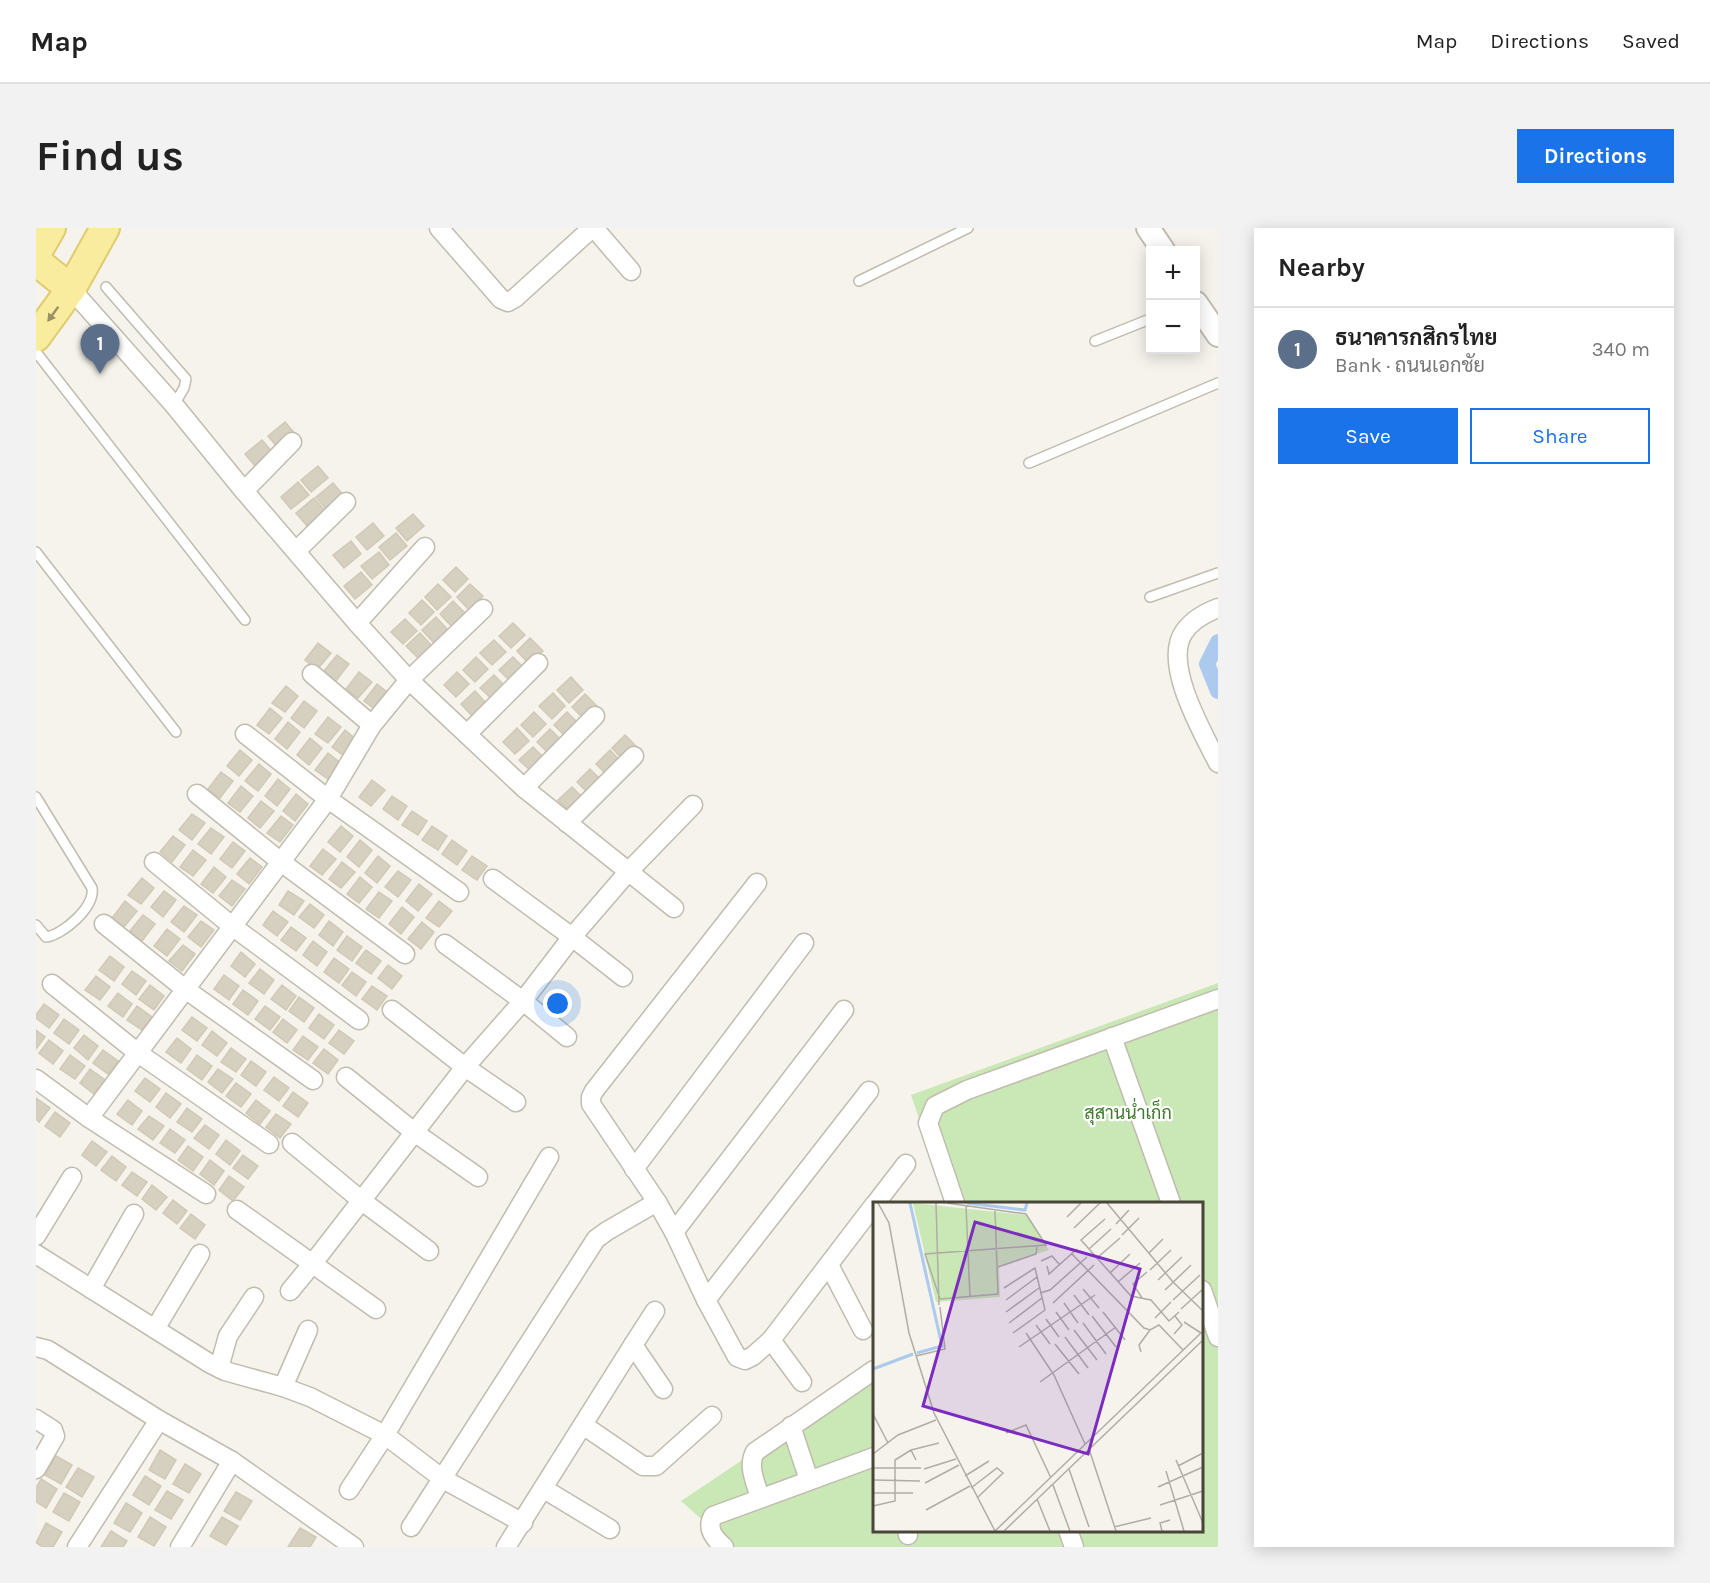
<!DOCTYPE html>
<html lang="en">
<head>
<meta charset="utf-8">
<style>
  :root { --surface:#fff; --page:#f2f2f2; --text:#222; --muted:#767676; --line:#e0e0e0; --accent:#1a73e8 }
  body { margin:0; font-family:Karla,Sarabun,sans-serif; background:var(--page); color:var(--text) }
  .controls { position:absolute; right:18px; top:18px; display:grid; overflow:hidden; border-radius:0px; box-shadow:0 3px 15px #0003 }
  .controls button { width:54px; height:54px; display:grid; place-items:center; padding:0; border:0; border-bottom:2px solid var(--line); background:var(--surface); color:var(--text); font:30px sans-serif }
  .you { position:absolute; left:522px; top:776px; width:21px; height:21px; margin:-15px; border:4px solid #fff; border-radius:50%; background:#1a73e8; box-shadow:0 0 0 9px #1a73e833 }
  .badge { display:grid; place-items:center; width:39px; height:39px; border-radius:50%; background:var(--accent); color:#fff; font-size:20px; font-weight:700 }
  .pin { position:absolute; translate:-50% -50px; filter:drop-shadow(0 2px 3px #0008) }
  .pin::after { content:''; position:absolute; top:32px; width:21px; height:18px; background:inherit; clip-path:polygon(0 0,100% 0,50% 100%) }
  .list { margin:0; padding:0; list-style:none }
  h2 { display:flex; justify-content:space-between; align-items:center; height:78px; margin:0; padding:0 24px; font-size:26px }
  h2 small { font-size:20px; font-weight:400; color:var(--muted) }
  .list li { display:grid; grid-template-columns:39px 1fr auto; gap:18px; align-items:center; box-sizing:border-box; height:84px; padding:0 24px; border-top:2px solid var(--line) }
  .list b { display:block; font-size:22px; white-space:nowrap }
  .list p { margin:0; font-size:20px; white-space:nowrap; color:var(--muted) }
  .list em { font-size:20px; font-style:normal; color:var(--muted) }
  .actions { display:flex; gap:12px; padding:18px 24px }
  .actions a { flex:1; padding:14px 0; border:2px solid var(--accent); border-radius:0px; text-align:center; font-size:21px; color:var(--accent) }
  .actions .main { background:var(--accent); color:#fff }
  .map { position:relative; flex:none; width:1182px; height:1319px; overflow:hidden; border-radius:0px }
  header { display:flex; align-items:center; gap:36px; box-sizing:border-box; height:84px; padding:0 30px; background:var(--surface); border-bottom:2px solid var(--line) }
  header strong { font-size:28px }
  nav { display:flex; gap:33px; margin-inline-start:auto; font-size:21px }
  .intro { display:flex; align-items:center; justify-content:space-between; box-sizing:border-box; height:144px; padding:0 36px }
  h1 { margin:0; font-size:42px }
  .button { padding:15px 27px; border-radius:0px; background:var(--accent); color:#fff; font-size:21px; font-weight:700 }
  main { display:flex; gap:36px; padding:0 36px }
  aside { flex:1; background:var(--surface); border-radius:0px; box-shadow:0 3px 15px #0003 }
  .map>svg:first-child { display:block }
</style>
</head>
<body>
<header>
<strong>Map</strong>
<nav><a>Map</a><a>Directions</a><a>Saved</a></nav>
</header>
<div class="intro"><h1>Find us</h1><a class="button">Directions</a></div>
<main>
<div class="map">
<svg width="1182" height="1319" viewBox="0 0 1182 1319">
  <rect width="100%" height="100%" fill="#f5f3eb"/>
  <polygon fill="#cae7b6" points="1182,755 1182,1319 697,1319 645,1273 838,1144 838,1302 1166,1302 1166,975 912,975 875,867"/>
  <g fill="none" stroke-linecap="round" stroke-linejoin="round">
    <polyline stroke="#abcaee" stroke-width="16" points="1182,414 1171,436 1182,463"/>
  </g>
  <g fill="#d6d0c1" stroke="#d0c9b4" stroke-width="1.5">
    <polygon points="249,194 260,207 243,221 232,208"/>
    <polygon points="226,212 237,225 220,239 209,226"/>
    <polygon points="282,238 292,250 275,264 265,252"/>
    <polygon points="262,254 273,267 255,281 245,269"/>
    <polygon points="297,255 308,268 291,282 280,269"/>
    <polygon points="278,270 289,283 271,298 260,285"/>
    <polygon points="377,286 388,298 371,313 360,300"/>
    <polygon points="337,295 348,308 331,322 320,309"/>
    <polygon points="360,305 371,318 354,332 343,319"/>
    <polygon points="315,313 325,326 308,340 297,327"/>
    <polygon points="343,324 353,337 336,351 325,338"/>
    <polygon points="420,339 432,351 419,364 407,352"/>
    <polygon points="325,344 336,357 319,371 308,358"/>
    <polygon points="402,356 415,369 401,382 389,369"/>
    <polygon points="434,356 447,368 433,382 421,369"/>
    <polygon points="386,372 398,384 385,397 373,385"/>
    <polygon points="417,373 429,385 416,399 404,386"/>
    <polygon points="400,389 412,402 398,415 386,402"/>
    <polygon points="369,391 381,403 367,416 355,404"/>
    <polygon points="477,395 489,407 475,420 463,408"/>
    <polygon points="384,405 396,418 383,431 370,418"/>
    <polygon points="494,410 507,423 493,436 481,423"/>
    <polygon points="458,412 470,424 456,437 444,425"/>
    <polygon points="282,415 295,425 281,442 269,432"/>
    <polygon points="301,427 313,436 300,453 288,443"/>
    <polygon points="440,429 452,441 439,454 427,442"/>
    <polygon points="477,429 489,441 475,454 463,442"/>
    <polygon points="323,444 336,454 322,470 310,461"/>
    <polygon points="421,444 433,456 420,469 408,457"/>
    <polygon points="458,447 470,459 457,472 444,460"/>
    <polygon points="535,449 547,462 533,475 521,462"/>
    <polygon points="341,456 354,466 340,482 328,473"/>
    <polygon points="250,458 262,468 249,484 236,475"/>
    <polygon points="439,463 451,476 437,489 425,476"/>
    <polygon points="517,465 529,478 516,491 503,478"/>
    <polygon points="549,466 561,478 548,491 536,479"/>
    <polygon points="268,473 281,483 268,500 255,490"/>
    <polygon points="234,480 246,490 233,506 221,497"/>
    <polygon points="498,484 510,496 497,509 485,497"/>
    <polygon points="531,484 543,496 530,509 518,497"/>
    <polygon points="292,489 305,499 292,515 279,506"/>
    <polygon points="252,494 264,504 251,521 239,511"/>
    <polygon points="481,500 493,513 479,526 467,514"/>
    <polygon points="514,501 526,513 513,526 501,514"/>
    <polygon points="309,502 321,512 308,528 296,519"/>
    <polygon points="589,507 602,520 588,533 576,520"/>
    <polygon points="274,510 286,520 273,537 261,527"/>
    <polygon points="497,519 509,531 496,544 483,532"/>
    <polygon points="204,522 216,532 203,548 191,538"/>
    <polygon points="574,522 586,535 572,548 560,536"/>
    <polygon points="292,525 305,535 292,551 279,542"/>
    <polygon points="223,536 235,546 222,563 209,553"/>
    <polygon points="554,541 566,553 553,566 541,554"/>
    <polygon points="185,544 197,553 184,570 172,561"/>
    <polygon points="242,551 254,561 241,578 229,568"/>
    <polygon points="336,552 349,562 335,578 323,569"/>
    <polygon points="205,558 217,568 204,584 192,575"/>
    <polygon points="536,559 548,571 534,584 522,572"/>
    <polygon points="260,566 272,576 259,593 247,583"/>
    <polygon points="356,568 371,578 362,592 347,581"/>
    <polygon points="225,573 238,583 224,600 212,590"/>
    <polygon points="376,583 391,593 382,607 366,597"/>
    <polygon points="156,586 169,595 156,612 143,602"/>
    <polygon points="245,588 257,597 244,614 231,605"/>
    <polygon points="305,598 317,608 304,624 292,614"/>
    <polygon points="396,598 411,608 402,622 386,612"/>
    <polygon points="175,600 188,609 175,626 162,616"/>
    <polygon points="137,608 149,617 136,634 124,624"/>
    <polygon points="324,612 336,622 323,639 311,629"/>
    <polygon points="416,612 431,623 421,637 406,626"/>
    <polygon points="197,614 209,623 196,640 184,631"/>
    <polygon points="287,621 300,631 286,647 274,638"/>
    <polygon points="157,622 170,632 157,648 144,639"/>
    <polygon points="342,628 354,638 341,655 329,645"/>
    <polygon points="436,628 451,638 441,652 426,642"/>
    <polygon points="214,630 226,639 213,656 201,646"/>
    <polygon points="306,634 319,644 305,660 293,651"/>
    <polygon points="178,639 190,649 177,665 165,656"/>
    <polygon points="362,643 375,652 362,669 349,659"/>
    <polygon points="324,649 336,659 323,675 311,666"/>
    <polygon points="106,650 118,660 105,676 92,667"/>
    <polygon points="196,652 209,661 196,678 183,668"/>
    <polygon points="383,656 396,666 382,683 370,673"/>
    <polygon points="128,663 140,672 127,689 115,679"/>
    <polygon points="252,663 268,673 258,687 243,677"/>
    <polygon points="343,664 356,673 343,690 330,681"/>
    <polygon points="89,673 101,683 88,699 76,690"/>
    <polygon points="403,673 416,683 403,699 390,690"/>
    <polygon points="274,676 288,687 278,700 263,689"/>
    <polygon points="148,678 161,687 148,704 135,694"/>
    <polygon points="366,679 378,689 365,706 353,696"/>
    <polygon points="237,683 252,694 241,708 227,697"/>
    <polygon points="107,687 119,696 106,713 94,703"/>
    <polygon points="165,693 178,702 165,719 152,709"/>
    <polygon points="293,693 307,704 297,718 283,707"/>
    <polygon points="386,694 398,704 385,721 372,711"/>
    <polygon points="255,699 270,710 260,723 245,712"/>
    <polygon points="131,701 144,711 131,728 118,718"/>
    <polygon points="311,708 326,719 316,733 301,722"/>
    <polygon points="277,713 291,724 281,738 267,727"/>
    <polygon points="147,717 159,726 146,743 133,733"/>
    <polygon points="330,722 345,733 335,746 320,735"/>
    <polygon points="205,724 219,736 209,749 195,738"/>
    <polygon points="74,728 88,739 78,753 63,742"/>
    <polygon points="298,730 313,741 303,755 288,744"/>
    <polygon points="352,737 366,748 356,761 342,750"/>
    <polygon points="224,741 238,752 228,766 213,755"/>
    <polygon points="96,743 110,753 100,767 86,756"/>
    <polygon points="316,744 330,754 320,768 306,757"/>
    <polygon points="188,747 203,758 193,772 178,761"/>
    <polygon points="60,748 74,759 64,772 49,762"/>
    <polygon points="114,757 128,768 118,782 103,771"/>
    <polygon points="246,757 260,768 250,782 235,771"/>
    <polygon points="336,758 351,768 341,782 326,771"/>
    <polygon points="207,762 222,773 212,787 197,776"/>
    <polygon points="82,765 96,776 87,789 72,778"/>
    <polygon points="263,769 278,780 268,794 253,783"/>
    <polygon points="8,776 23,787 13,800 0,790 0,787"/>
    <polygon points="101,778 116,789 106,802 91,792"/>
    <polygon points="229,778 244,789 234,802 219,791"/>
    <polygon points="283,786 298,797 288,811 273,800"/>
    <polygon points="156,789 171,800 161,813 146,802"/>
    <polygon points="28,791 43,802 33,816 18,805"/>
    <polygon points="247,791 261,802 251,815 237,804"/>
    <polygon points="0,802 9,809 0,821"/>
    <polygon points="303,802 318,813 308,826 293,815"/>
    <polygon points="176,803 191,815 181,828 166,817"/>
    <polygon points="48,807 62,818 52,832 38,820"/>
    <polygon points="267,808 282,819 272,832 257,822"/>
    <polygon points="141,810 155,821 145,835 130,824"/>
    <polygon points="13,812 27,823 17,836 3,825"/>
    <polygon points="195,820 210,831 200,844 185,834"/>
    <polygon points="288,821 302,832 292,846 277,835"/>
    <polygon points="67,822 82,833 72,846 57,835"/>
    <polygon points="34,827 49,838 39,851 24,841"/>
    <polygon points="161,827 176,838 166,852 151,841"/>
    <polygon points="215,833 230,844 220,858 205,847"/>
    <polygon points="54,841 69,852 58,866 44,855"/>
    <polygon points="182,841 197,851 186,865 172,854"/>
    <polygon points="238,849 253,860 243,873 228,862"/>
    <polygon points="109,850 124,861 114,874 99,863"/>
    <polygon points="200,855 215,866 205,879 190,868"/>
    <polygon points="257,864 272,875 262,889 247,878"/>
    <polygon points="130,865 145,876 134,890 120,879"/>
    <polygon points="0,870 14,880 3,894 0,891"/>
    <polygon points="92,872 106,883 96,897 81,886"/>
    <polygon points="220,872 234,883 224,896 210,885"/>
    <polygon points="151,880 166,891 156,904 141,894"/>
    <polygon points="19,884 34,895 24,909 9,898"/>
    <polygon points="240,886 255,896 244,910 230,899"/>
    <polygon points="113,888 128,898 117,912 102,901"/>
    <polygon points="169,897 183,907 173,921 158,910"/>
    <polygon points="134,901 149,912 139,925 124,915"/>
    <polygon points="190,912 204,923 194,937 180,926"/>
    <polygon points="56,913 71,924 60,938 46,927"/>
    <polygon points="152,918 167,929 157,943 142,932"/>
    <polygon points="207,927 222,938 212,951 197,940"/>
    <polygon points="76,928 90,939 80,953 65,942"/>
    <polygon points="174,932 188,943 178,957 164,946"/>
    <polygon points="96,944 111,954 101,968 86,957"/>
    <polygon points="193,948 208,959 197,973 183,962"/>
    <polygon points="116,957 131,969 120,982 106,971"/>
    <polygon points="137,972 151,983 141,996 127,985"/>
    <polygon points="155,986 169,997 159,1011 144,1000"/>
    <polygon points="124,1222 140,1232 129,1251 113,1242"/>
    <polygon points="20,1228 36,1237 25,1256 9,1247"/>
    <polygon points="149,1236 165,1246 153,1265 137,1256"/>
    <polygon points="42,1240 58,1249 46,1269 30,1259"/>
    <polygon points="109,1248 125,1258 113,1277 97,1267"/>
    <polygon points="5,1251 21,1261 10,1280 0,1274 0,1260"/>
    <polygon points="131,1263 147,1272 135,1291 119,1282"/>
    <polygon points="200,1264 216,1273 204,1292 188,1283"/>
    <polygon points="28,1265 44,1274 33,1293 17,1284"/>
    <polygon points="90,1275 106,1285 94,1304 78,1295"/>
    <polygon points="114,1289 130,1299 118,1318 102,1309"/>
    <polygon points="186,1289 202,1298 190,1317 174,1308"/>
    <polygon points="10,1295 26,1304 17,1319 7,1319 0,1315"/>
    <polygon points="264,1300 280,1309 274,1319 252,1319"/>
    <polygon points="75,1303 91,1313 87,1319 65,1319"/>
  </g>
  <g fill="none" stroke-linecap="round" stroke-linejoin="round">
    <defs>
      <g id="service">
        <polyline points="823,53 932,0"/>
        <polyline points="70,59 150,151 148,160 138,177"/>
        <polyline points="1059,113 1114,91"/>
        <polyline points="0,124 209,392"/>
        <polyline points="993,235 1182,155"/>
        <polyline points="0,324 140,504"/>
        <polyline points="1114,369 1182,345"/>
        <path d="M 0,569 L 56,660 C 59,679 27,707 10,709 L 0,697"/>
      </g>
      <g id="minor">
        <polyline points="403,0 465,71 472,74 479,70 556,0"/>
        <polyline points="558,0 595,43"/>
        <polyline points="35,61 138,177 208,263 321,395 373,452 488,560 638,680"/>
        <polyline points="208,263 256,214"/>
        <polyline points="260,323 310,274"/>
        <path d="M 1182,380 C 1169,385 1156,392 1148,404 C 1126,435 1167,505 1182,535"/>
        <polyline points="321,395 389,319"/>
        <polyline points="276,446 336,497"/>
        <polyline points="209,506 292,571 423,664"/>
        <polyline points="431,506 502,435"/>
        <polyline points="488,560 559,488"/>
        <polyline points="161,566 245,634 369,726"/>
        <polyline points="531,595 598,528"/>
        <polyline points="118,634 196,698 323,792"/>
        <polyline points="457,651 536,709 587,749"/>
        <polyline points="721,655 558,863 555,869 555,876 621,974 638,1004 670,1072 701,1129 709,1132 717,1128 735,1112 838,977"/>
        <polyline points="68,696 149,761 277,852"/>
        <polyline points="409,716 487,773 531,809"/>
        <polyline points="16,756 102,825 233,916"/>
        <polyline points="356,782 429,839 480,874"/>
        <polyline points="1076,809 1135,975"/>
        <polyline points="310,849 378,904 442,949"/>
        <polyline points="0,851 53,890 170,966"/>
        <polyline points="53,890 292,571 336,497 373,452 447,381"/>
        <polyline points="256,915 326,973 393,1023"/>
        <polyline points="598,941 768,715"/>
        <polyline points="840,975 870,936"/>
        <polyline points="919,975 892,895 899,878 931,862 1182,771"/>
        <polyline points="201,982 340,1081"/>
        <polyline points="638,1004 808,782"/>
        <polyline points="0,1008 36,949"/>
        <polyline points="0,1026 173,1135 189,1143 247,1159 274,1169 349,1207 407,1251 487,1295"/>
        <polyline points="793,1037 827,1102"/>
        <polyline points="55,1061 98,986"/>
        <polyline points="1166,1062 1182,1109"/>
        <polyline points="254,1063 277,1035 429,839 487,773 536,709 592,644 657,577"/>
        <polyline points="670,1072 833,863"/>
        <polyline points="119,1101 164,1026"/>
        <polyline points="735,1112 766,1154"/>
        <polyline points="597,1117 619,1083"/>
        <polyline points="0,1119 12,1122 123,1192 196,1233 318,1319"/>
        <polyline points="183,1140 192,1108 218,1069"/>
        <polyline points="247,1159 272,1102"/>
        <polyline points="0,1191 17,1202 19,1208 0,1241"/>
        <polyline points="547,1197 607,1238 620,1238 676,1188"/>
        <polyline points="755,1198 773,1252"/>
        <polyline points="508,1261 574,1301"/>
        <polyline points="313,1262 349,1207 513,929"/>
        <path d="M 724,1270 C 720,1255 711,1238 719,1224 L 838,1142"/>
        <polyline points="375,1299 560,1011 571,1003 621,974"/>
        <polyline points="871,1302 872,1307"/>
        <polyline points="1032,1302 1038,1319"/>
        <polyline points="41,1319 123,1192"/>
        <polyline points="144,1319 196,1233"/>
        <polyline points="470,1319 597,1117 627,1161"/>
        <path d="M 688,1319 C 678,1310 670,1301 677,1288 L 838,1229"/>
      </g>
      <g id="tertiary">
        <polyline points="1112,0 1127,22"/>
        <polyline points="1160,75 1182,107"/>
      </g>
      <g id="primary">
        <polyline points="0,26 15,0"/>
        <polyline points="0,33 35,61"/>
        <polyline points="0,109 35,61 69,0"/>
      </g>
    </defs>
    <use href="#service" stroke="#c0bcae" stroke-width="12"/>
    <use href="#minor" stroke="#c0bcae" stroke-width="21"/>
    <use href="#tertiary" stroke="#c0bcae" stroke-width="26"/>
    <use href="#primary" stroke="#dfcc6e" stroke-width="32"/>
    <use href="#service" stroke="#fff" stroke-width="9"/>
    <use href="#minor" stroke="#fff" stroke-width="18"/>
    <use href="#tertiary" stroke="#fff" stroke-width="22"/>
    <use href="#primary" stroke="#faec9f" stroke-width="28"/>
  </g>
  <defs><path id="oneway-solid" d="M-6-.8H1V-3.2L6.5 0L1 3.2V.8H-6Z" transform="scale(1.5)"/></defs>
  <use fill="#999067" href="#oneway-solid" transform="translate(17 86) rotate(126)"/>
  <g text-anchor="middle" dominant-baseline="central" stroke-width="4.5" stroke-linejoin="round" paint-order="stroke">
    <g font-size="18" fill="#40792e" stroke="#fff">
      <text x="1092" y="885">สุสานน่ำเก็ก</text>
    </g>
  </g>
  <g transform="translate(837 974)">
    <rect width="330" height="330" fill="#f5f3eb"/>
    <path d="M 40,1 L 153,13 L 176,48 L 126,64 L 127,95 L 63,100 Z" fill="#cae7b6"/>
    <path fill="none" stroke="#abcaee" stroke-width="3" d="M 37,1 L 69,144 L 44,151M 94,1 L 152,8 L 154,1M 0,167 L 40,152"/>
    <path fill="none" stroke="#b0ada4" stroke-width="1.5" d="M 5,1 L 16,21 L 36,131 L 61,211 L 122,329M 63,1 L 66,103M 234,1 L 300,80 L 330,109M 93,4 L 97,95M 194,15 L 208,1M 232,17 L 208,38 L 258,94 L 278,98 L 296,119 L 306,110M 243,22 L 256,8M 201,26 L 227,1M 249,33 L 266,16M 216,47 L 238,27M 198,51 L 271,126 L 277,128 L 286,123 L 310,148M 276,51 L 290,37M 224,56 L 247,36M 168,59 L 179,54 L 186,62M 174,64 L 176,72 L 204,47M 125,65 L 163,52 L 164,45M 277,68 L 298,48M 237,71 L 257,52M 285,78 L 309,55M 245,80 L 267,61M 131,86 L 162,66 L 172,108 L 140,131M 210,87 L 226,106M 292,88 L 318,63M 167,91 L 177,88 L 214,55M 201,93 L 216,113M 269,96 L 260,82 L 274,70M 67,97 L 52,52 L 173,43 L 153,12 L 74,1M 67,97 L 125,92 L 122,9M 133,98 L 164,75M 300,98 L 327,73M 180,101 L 221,63M 191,101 L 205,121M 308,107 L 330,87M 133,110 L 166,86M 183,110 L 196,128M 230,110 L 252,138M 219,114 L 243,145M 282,116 L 298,100M 173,117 L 186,135M 311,120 L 328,131M 136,121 L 169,96M 210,121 L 233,152M 163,123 L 177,142M 201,128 L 224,158M 153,131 L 181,173 L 212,242M 301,132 L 309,123 L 302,114M 192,135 L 215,166M 182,142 L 206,172M 146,145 L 222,93M 268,150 L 266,143 L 277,128M 43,154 L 72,147 L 67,105M 167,180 L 243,125M 0,212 L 15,241M 133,231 L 153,223 L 178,276M 216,247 L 243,329M 0,252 L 25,233 L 63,218M 43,258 L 38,248 L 66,241M 303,258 L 330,321M 305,264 L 330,251M 1,266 L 48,266M 51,267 L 83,257M 196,267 L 216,325M 293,269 L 311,329M 92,274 L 116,259M 1,278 L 47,279M 52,281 L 86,263M 180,283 L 197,329M 285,285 L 330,265M 98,286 L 124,266 L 130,271 L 104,296M 0,291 L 40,291M 164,297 L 177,329M 287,303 L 330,289M 0,304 L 22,299 L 22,258 L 38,248M 53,308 L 97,284M 241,325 L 278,316M 122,329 L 330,129M 131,329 L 330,138M 289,329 L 287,321 L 297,318"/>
    <path fill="#7b2cbf" fill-opacity="0.15" stroke="#7b2cbf" stroke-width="3" d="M 102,20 L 267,67 L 215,252 L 50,204 Z"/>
    <rect width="330" height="330" fill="none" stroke="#494539" stroke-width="3"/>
  </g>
</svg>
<div class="controls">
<button>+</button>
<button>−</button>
</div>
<div class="you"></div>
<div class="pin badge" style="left:64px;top:146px;background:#5c6f8a">1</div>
</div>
<aside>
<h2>Nearby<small></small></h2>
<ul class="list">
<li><span class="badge" style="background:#5c6f8a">1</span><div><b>ธนาคารกสิกรไทย</b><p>Bank · ถนนเอกชัย</p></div><em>340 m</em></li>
</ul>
<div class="actions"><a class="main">Save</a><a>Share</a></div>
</aside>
</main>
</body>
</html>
